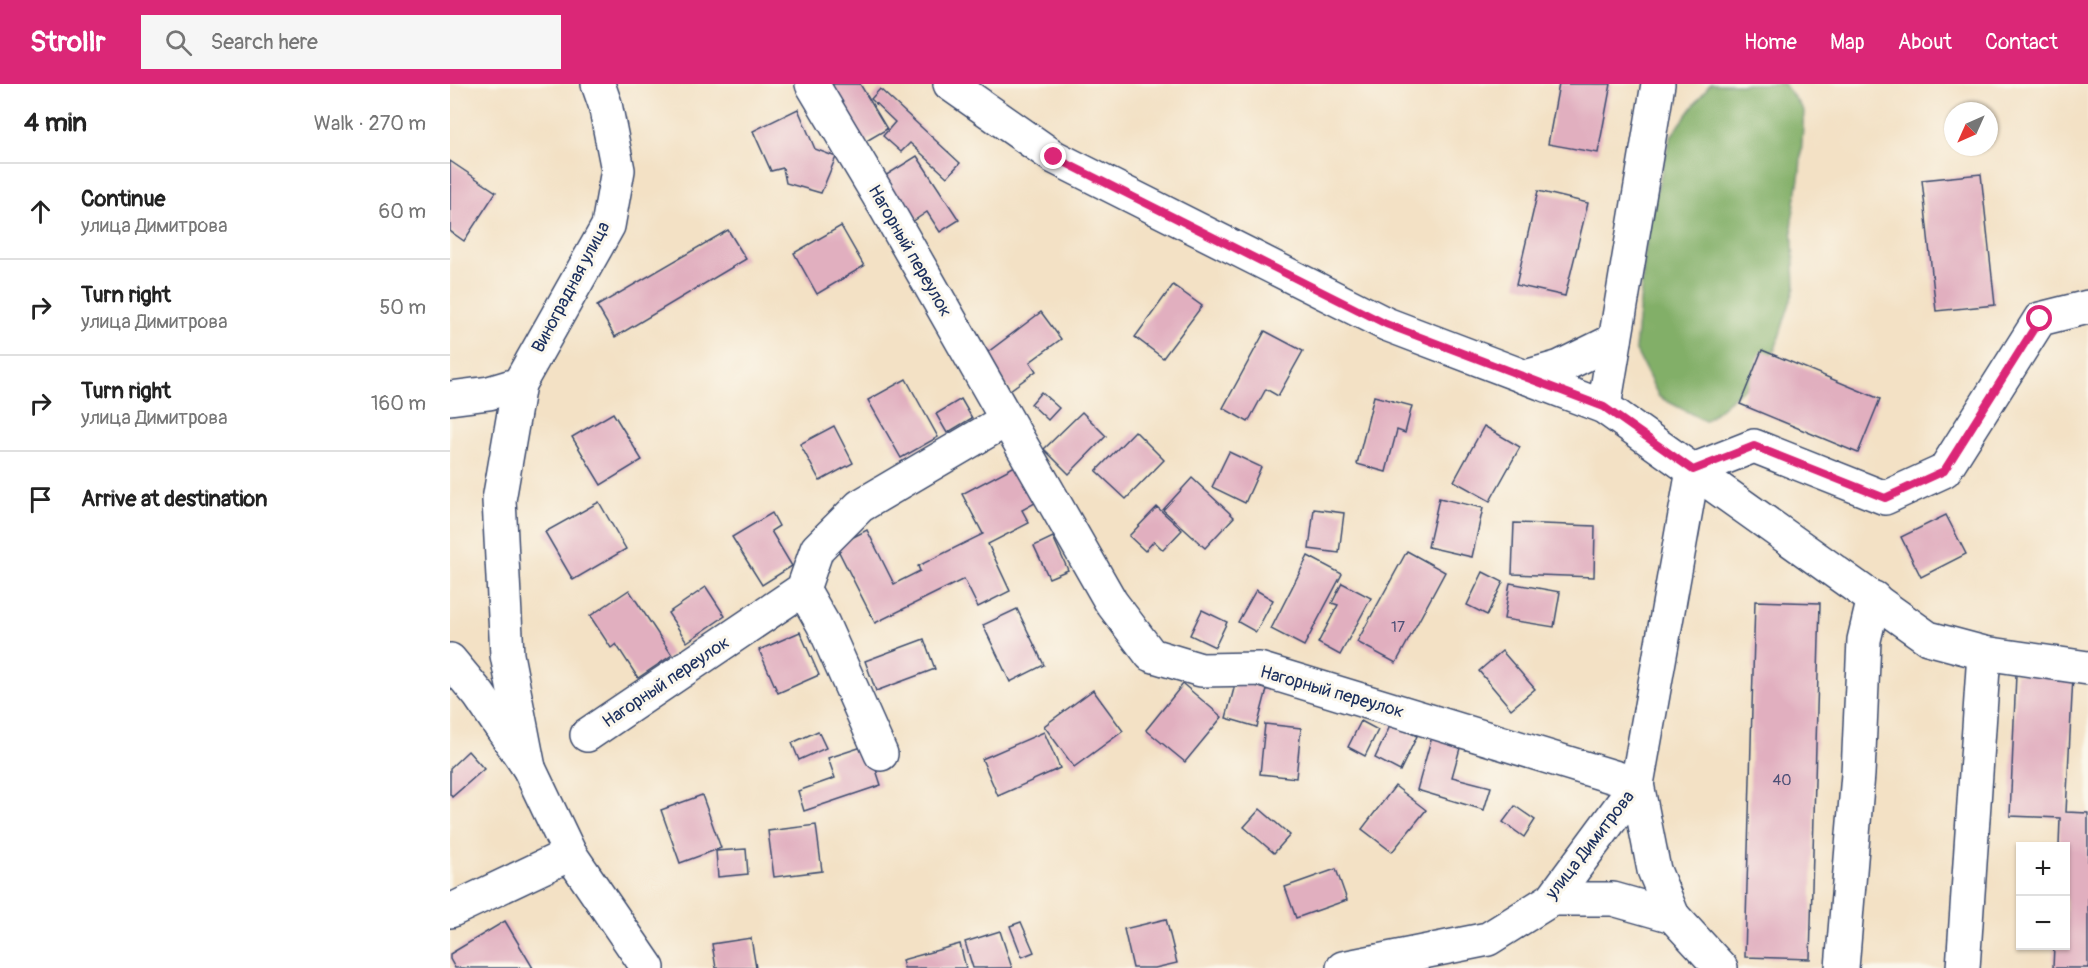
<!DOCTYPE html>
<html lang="en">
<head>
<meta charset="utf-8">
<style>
  :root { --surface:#fff; --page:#f6f6f6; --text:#222; --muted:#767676; --line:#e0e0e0; --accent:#db2777 }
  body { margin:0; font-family:Pangolin,sans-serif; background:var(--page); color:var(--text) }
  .controls { position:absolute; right:18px; bottom:18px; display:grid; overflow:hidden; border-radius:0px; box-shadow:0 2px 4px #0004 }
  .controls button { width:54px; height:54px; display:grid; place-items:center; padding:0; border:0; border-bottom:2px solid var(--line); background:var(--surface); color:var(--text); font:30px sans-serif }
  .compass { position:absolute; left:1494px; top:18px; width:54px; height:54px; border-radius:50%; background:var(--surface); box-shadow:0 2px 4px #0004; rotate:225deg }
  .stop { position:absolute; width:18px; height:18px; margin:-14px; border:4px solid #db2777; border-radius:50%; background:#fff }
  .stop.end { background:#db2777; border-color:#fff; box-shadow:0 2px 6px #0008 }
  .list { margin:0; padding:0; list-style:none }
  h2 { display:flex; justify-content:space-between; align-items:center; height:78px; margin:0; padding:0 24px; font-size:26px }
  h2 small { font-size:20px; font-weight:400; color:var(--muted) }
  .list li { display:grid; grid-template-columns:39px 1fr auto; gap:18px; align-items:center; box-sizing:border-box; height:96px; padding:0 24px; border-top:2px solid var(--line) }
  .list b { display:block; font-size:22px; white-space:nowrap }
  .list p { margin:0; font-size:20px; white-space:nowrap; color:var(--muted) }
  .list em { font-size:20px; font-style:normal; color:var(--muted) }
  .icon { flex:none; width:33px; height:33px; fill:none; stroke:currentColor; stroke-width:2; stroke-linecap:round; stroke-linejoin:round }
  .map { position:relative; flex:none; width:1638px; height:884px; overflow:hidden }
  header { display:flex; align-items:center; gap:36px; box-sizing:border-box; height:84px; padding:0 30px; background:var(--accent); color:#fff }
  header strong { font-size:28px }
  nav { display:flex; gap:33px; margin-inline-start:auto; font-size:21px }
  .search { width:420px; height:54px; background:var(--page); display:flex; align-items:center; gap:15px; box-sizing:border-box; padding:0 21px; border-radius:0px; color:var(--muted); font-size:22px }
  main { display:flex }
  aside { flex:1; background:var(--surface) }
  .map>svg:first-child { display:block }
</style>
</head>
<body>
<header>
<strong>Strollr</strong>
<div class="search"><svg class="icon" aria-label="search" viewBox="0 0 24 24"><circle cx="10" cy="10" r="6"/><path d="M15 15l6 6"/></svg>Search here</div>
<nav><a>Home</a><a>Map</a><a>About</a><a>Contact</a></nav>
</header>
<main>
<aside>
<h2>4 min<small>Walk · 270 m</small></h2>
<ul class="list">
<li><svg class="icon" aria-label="ahead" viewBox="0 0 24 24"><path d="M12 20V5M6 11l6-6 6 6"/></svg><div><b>Continue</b><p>улица Димитрова</p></div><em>60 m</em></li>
<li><svg class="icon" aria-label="right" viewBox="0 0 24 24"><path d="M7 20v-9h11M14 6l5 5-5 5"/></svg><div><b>Turn right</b><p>улица Димитрова</p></div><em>50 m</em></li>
<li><svg class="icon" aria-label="right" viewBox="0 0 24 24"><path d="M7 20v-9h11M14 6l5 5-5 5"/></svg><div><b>Turn right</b><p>улица Димитрова</p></div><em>160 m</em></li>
<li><svg class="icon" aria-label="arrive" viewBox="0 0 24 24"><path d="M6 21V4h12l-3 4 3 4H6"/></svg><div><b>Arrive at destination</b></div></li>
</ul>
</aside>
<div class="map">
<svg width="1638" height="884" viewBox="0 0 1638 884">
  <rect width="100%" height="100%" fill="#fbf7ec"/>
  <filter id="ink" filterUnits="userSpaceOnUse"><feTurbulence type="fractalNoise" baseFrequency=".0167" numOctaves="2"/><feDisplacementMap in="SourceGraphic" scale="12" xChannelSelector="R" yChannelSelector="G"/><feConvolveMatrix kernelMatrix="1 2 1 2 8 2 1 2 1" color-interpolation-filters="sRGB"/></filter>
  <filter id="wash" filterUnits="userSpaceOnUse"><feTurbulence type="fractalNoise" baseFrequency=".008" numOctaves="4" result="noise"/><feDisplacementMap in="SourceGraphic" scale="24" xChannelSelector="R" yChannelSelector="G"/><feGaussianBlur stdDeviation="1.35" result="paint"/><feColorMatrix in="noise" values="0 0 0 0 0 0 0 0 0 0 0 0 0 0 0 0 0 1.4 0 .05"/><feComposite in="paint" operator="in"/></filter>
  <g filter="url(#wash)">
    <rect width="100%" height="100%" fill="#f3e1c5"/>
    <polygon fill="#82af68" stroke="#4e6f63" stroke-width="1.5" points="1260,0 1334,0 1354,27 1350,88 1342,137 1345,203 1325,266 1298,301 1255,337 1209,313 1185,265 1198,140 1221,52"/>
    <g id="blocks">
      <g fill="#e1afbf">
        <polygon points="369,0 410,0 437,45 413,59"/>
        <polygon points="1109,0 1161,0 1148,69 1098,60"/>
        <polygon points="430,5 510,79 497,93 460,59 451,68 433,52 445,38 421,15"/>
        <polygon points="348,25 365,65 386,73 371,109 336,99 333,84 321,87 303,47"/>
        <polygon points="467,72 509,136 490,148 477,128 459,140 430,95"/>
        <polygon points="0,77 46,108 14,157 0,147"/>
        <polygon points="1531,90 1545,221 1486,227 1472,96"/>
        <polygon points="1088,107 1138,119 1115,212 1066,201"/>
        <polygon points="391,142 414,182 367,210 344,169"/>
        <polygon points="278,146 296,175 165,253 147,222"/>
        <polygon points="723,201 752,222 713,274 685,253"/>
        <polygon points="591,228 611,255 580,278 586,287 560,306 534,271"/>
        <polygon points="815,247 853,267 828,312 816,305 798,338 773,324"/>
        <polygon points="1312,266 1430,315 1408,369 1290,320"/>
        <polygon points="456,295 488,353 451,374 418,316"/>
        <polygon points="591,308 609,324 598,336 581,320"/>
        <polygon points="924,312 962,322 955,349 947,346 936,388 907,380"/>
        <polygon points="511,315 522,334 497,349 486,330"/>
        <polygon points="632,328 656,352 619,390 594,365"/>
        <polygon points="163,329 192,376 151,401 122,353"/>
        <polygon points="384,342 403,379 370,397 350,360"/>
        <polygon points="1034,342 1070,363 1040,417 1004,397"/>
        <polygon points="685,347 714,376 676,415 646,387"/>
        <polygon points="779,368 811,383 795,419 762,403"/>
        <polygon points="565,382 585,419 572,426 579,439 538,460 560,507 528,523 514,495 425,539 386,462 417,446 444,500 470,487 468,482 533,450 512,410"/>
        <polygon points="742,394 784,433 755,464 713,426"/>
        <polygon points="989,414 1033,424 1022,473 978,463"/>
        <polygon points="149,418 176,465 123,496 95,448"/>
        <polygon points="707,423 732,446 713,466 704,457 695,467 679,452"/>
        <polygon points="864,425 894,429 889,469 859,465"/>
        <polygon points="322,429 329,442 321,447 342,482 312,501 282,453"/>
        <polygon points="1496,431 1516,470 1471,493 1451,453"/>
        <polygon points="1064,439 1145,442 1144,493 1062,490"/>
        <polygon points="603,453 618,486 599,494 584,462"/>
        <polygon points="957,467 995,488 946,579 907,558"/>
        <polygon points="858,472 892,490 854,562 821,545"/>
        <polygon points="1033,488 1053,498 1037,531 1017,521"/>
        <polygon points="892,499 921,514 890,571 868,559 888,521 882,519"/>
        <polygon points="1060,499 1110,508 1104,543 1054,535"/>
        <polygon points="256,503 275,532 237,558 218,529"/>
        <polygon points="179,506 222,571 188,594 166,560 161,564 140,532"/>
        <polygon points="806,506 823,516 806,548 788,538"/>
        <polygon points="1305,517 1370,519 1360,875 1295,873"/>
        <polygon points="567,525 594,581 560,598 533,541"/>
        <polygon points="752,526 777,538 765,563 740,551"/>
        <polygon points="350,548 369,591 328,609 309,566"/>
        <polygon points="474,555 485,585 426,607 415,577"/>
        <polygon points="1052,567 1085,605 1061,625 1029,587"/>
        <polygon points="1566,590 1623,592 1616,728 1638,729 1638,884 1603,884 1604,862 1616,862 1616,762 1609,762 1610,734 1560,732"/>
        <polygon points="786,597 817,605 807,643 776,634"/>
        <polygon points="733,600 772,633 735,678 696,646"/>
        <polygon points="643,606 673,647 624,683 594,642"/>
        <polygon points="911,637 928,646 915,672 898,663"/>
        <polygon points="815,640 851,644 846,694 810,690"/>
        <polygon points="941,640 967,652 950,687 925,674"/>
        <polygon points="368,647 376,664 349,676 342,659"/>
        <polygon points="594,648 610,684 548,712 532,675"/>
        <polygon points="983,648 1012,657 1002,693 1041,703 1034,726 967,706"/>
        <polygon points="418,661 431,701 354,727 348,707 385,694 378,674"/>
        <polygon points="18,667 34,685 2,713 0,710 0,684"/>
        <polygon points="945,702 976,726 942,768 912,745"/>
        <polygon points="252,711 271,764 230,779 211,726"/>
        <polygon points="1065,722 1085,736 1074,753 1053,738"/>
        <polygon points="810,725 840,751 824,769 794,743"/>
        <polygon points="366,741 372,787 324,793 318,747"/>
        <polygon points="296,765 298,790 268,793 266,767"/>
        <polygon points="886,785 897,816 846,834 835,803"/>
        <polygon points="716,835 727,879 705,884 683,884 674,845"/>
        <polygon points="55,837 83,884 5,884 0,875 0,870"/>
        <polygon points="571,838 584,868 572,873 560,842"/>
        <polygon points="550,847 562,884 523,884 515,858"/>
        <polygon points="301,854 306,884 266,884 262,860"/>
        <polygon points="510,860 516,884 454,884 452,876"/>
      </g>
    </g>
  </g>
  <g filter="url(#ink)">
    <use href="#blocks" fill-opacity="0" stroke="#3b4a6d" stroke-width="1.5"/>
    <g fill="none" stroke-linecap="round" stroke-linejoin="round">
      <defs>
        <g id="minor">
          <polyline points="362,0 436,124 661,518 701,571 751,586 809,585 1187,700"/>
          <polyline points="500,0 604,73 936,240 1154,323 1478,554 1534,569 1638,584"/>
          <polyline points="1075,293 1110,283 1165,256"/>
          <polyline points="69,300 49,416 57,571 79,684"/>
          <polyline points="0,314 39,309 69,300 158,142 168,86 155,20 148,0"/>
          <polyline points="1154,323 1208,0"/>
          <polyline points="353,505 373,540 431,670"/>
          <polyline points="0,576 29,611 79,684 120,770 198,884"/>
          <polyline points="137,651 353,505 367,465 410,422 556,336"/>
          <polyline points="1187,700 1204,786 1223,832"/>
          <polyline points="1102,815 1163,815 1223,832 1271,884"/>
          <polyline points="0,827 120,770"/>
          <polyline points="893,884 1038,855 1102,815 1187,700 1243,386 1304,362 1435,414 1494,387 1590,235 1638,223"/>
          <polyline points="1392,884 1408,690 1414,556 1424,514"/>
          <polyline points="1513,884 1534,569"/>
        </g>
      </defs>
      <use href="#minor" stroke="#3b4a6d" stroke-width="36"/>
      <use href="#minor" stroke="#fff" stroke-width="33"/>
    </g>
  </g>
  <g fill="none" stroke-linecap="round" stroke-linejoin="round" filter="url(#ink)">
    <polyline stroke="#db2777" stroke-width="8" points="604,73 936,240 1154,323 1243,386 1304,362 1435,414 1494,387 1590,235"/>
  </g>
  <g text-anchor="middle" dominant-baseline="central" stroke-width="6" stroke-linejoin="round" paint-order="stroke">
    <g font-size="15" fill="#4c4f76">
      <text x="948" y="543">17</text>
      <text x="1332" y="696">40</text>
    </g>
    <g font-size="18" fill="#1b2f5e" stroke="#fbf7ec">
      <text transform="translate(460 167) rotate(60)">Нагорный переулок</text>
      <text transform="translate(121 203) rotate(-62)">Виноградная улица</text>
      <text transform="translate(216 598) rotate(-34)">Нагорный переулок</text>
      <text transform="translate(882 608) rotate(16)">Нагорный переулок</text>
      <text transform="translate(1140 761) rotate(-52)">улица Димитрова</text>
    </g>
  </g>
</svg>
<div class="controls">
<button>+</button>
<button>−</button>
</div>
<svg class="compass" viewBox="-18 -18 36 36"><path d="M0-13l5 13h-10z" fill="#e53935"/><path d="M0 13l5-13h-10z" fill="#767676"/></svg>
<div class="stop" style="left:1590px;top:235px"></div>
<div class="stop end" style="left:604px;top:73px"></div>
</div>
</main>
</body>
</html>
